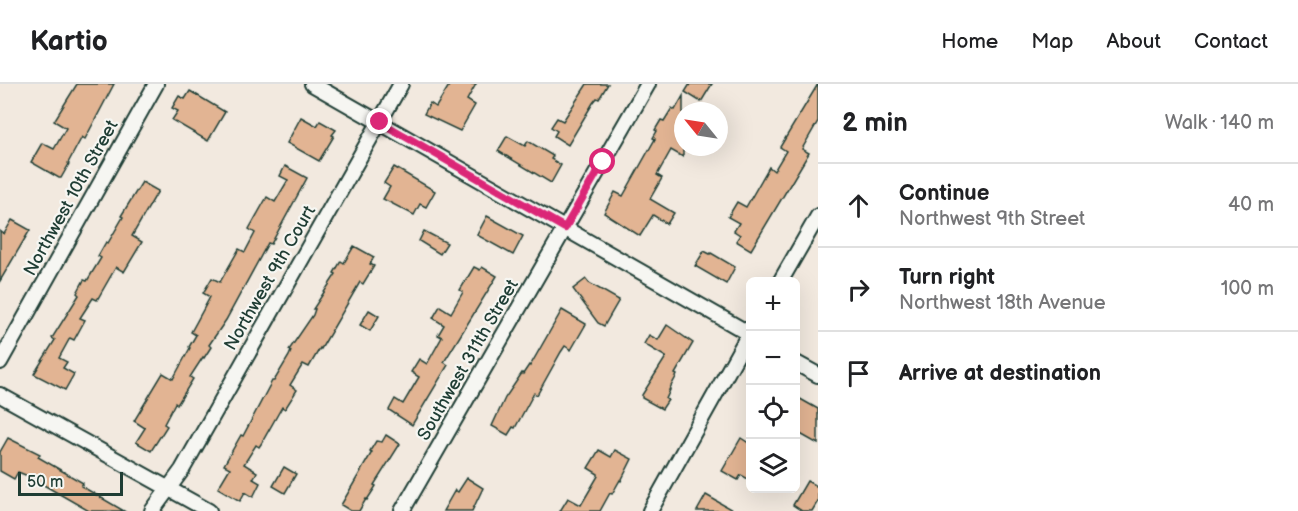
<!DOCTYPE html>
<html lang="en">
<head>
<meta charset="utf-8">
<style>
  :root { --surface:#fff; --page:#f2f2f2; --text:#202124; --muted:#757577; --line:#e0e0e0 }
  body { margin:0; font-family:"Balsamiq Sans",sans-serif; background:var(--page); color:var(--text) }
  .controls { position:absolute; right:18px; bottom:18px; display:grid; overflow:hidden; border-radius:9px; box-shadow:0 6px 24px #0002 }
  .controls button { width:54px; height:54px; display:grid; place-items:center; padding:0; border:0; border-bottom:2px solid var(--line); background:var(--surface); color:var(--text); font:30px sans-serif }
  .compass { position:absolute; left:674px; top:18px; width:54px; height:54px; border-radius:50%; background:var(--surface); box-shadow:0 6px 24px #0002; rotate:300deg }
  .scale { position:absolute; left:18px; bottom:15px; width:105px; box-sizing:border-box; padding-left:6px; border:3px solid #1f3d34; border-top:0; font-size:16px; line-height:21px; white-space:nowrap; color:#1f3d34; -webkit-text-stroke:4px #f6f6f2; paint-order:stroke }
  .stop { position:absolute; width:18px; height:18px; margin:-14px; border:4px solid #db2777; border-radius:50%; background:#fff }
  .stop.end { background:#db2777; border-color:#fff; box-shadow:0 2px 6px #0008 }
  .list { margin:0; padding:0; list-style:none }
  h2 { display:flex; justify-content:space-between; align-items:center; height:78px; margin:0; padding:0 24px; font-size:26px }
  h2 small { font-size:20px; font-weight:400; color:var(--muted) }
  .list li { display:grid; grid-template-columns:39px 1fr auto; gap:18px; align-items:center; box-sizing:border-box; height:84px; padding:0 24px; border-top:2px solid var(--line) }
  .list b { display:block; font-size:22px; white-space:nowrap }
  .list p { margin:0; font-size:20px; white-space:nowrap; color:var(--muted) }
  .list em { font-size:20px; font-style:normal; color:var(--muted) }
  .icon { flex:none; width:33px; height:33px; fill:none; stroke:currentColor; stroke-width:2; stroke-linecap:round; stroke-linejoin:round }
  .map { position:relative; flex:none; width:818px; height:427px; overflow:hidden }
  header { display:flex; align-items:center; gap:36px; box-sizing:border-box; height:84px; padding:0 30px; background:var(--surface); border-bottom:2px solid var(--line) }
  header strong { font-size:28px }
  nav { display:flex; gap:33px; margin-inline-start:auto; font-size:21px }
  main { display:flex }
  aside { flex:1; background:var(--surface) }
  .map>svg:first-child { display:block }
</style>
</head>
<body>
<header>
<strong>Kartio</strong>
<nav><a>Home</a><a>Map</a><a>About</a><a>Contact</a></nav>
</header>
<main>
<div class="map">
<svg width="818" height="427" viewBox="0 0 818 427">
  <rect width="100%" height="100%" fill="#f2e9df"/>
  <filter id="ink" filterUnits="userSpaceOnUse"><feTurbulence type="fractalNoise" baseFrequency=".0167" numOctaves="2"/><feDisplacementMap in="SourceGraphic" scale="12" xChannelSelector="R" yChannelSelector="G"/><feConvolveMatrix kernelMatrix="1 2 1 2 8 2 1 2 1" color-interpolation-filters="sRGB"/></filter>
  <g filter="url(#ink)">
    <g fill="#e2b493" stroke="#1f3d34" stroke-width="1.5">
      <polygon points="77,0 114,0 85,55 82,53 68,79 69,80 61,94 59,94 31,78 42,59 54,65 66,44 54,37"/>
      <polygon points="450,0 476,0 467,16 475,21 460,47 424,30 430,19 436,23"/>
      <polygon points="587,0 608,0 599,15 597,14 593,19 568,61 554,52 557,47 551,43 557,34 563,37"/>
      <polygon points="690,0 712,0 701,18 685,8"/>
      <polygon points="818,0 818,37 802,65 809,69 751,166 736,157 740,151 734,147 739,139 728,133 737,118 746,123 769,83 774,87 786,67 780,63"/>
      <polygon points="190,7 225,28 208,57 172,36 178,27 172,24 179,12 185,15"/>
      <polygon points="683,12 683,73 671,66 657,91 662,94 650,115 674,129 667,140 653,131 640,152 604,129 615,108 623,112 655,55 653,54 657,47 655,46 661,36 664,37 672,24 675,26"/>
      <polygon points="301,33 317,42 320,37 336,46 332,51 334,52 319,77 287,59"/>
      <polygon points="507,52 525,62 528,57 553,72 551,75 561,81 551,99 498,67"/>
      <polygon points="285,82 307,94 271,160 268,159 226,236 209,261 211,263 204,274 203,273 190,293 193,295 177,321 175,319 164,340 167,342 151,367 136,358 145,344 134,337 163,289 173,295 190,264 189,263 196,251 191,248 210,213 203,209 212,194 220,198 239,165 245,168 255,149 249,145 267,113 275,118 288,96 280,92"/>
      <polygon points="394,83 435,107 426,123 420,120 414,131 383,115 390,103 384,99"/>
      <polygon points="142,98 158,107 132,152 142,158 124,188 116,183 97,216 93,214 80,234 85,236 74,256 70,254 59,274 67,278 63,284 74,290 65,306 34,290 55,256 52,254 79,211 77,209 84,196 87,197 101,174 98,172 106,158 108,159 123,133 121,132"/>
      <polygon points="487,132 523,152 513,171 477,151"/>
      <polygon points="12,136 30,146 0,197 0,147 4,150"/>
      <polygon points="424,147 447,159 440,170 419,157"/>
      <polygon points="354,162 374,173 370,180 374,182 363,200 360,198 321,265 320,264 309,283 303,280 290,301 297,306 285,325 282,323 261,360 259,363 256,361 244,380 257,388 253,395 260,399 253,413 245,408 240,417 218,404 230,384 224,381 241,351 243,352 272,297 274,297 289,272 291,267 289,266 313,231 315,225 313,225 336,190 334,189 341,177 344,179"/>
      <polygon points="704,167 710,170 711,169 735,183 726,200 695,182"/>
      <polygon points="474,183 480,186 482,183 497,192 444,278 448,281 412,341 389,326 395,315 403,320 416,298 419,293 411,288 419,275 427,280 442,253 438,251 444,241 433,234 440,222 451,229 463,208 460,206"/>
      <polygon points="586,195 589,199 619,216 604,242 598,239 573,205"/>
      <polygon points="369,226 379,232 370,247 360,241"/>
      <polygon points="562,226 586,240 571,266 565,262 561,268 537,311 534,309 515,344 513,343 508,351 492,342 505,314 522,289 523,290 529,281 530,282"/>
      <polygon points="667,241 693,259 675,290 677,291 669,306 670,306 666,315 668,316 662,325 642,314 642,311 666,273 644,260 649,251 658,256"/>
      <polygon points="795,312 818,325 818,360 795,347"/>
      <polygon points="386,351 400,360 374,401 376,402 367,416 366,415 359,427 351,427 341,421 372,368 370,367 376,357 382,358"/>
      <polygon points="8,354 40,370 38,373 83,399 81,402 124,427 89,427 28,392 18,388 14,395 0,387 0,368"/>
      <polygon points="741,354 750,360 750,396 741,391 738,396 722,387"/>
      <polygon points="599,366 611,373 615,366 632,375 621,397 620,396 612,410 610,409 600,427 560,427 568,414 581,421 598,392 598,390 588,384"/>
      <polygon points="284,383 296,390 285,409 273,402"/>
      <polygon points="467,394 483,404 472,427 443,427 455,406 458,408"/>
      <polygon points="807,397 818,403 818,417 812,427 802,427 793,421"/>
      <polygon points="706,411 734,427 697,427"/>
    </g>
    <g fill="none" stroke-linecap="round" stroke-linejoin="round">
      <defs>
        <g id="minor">
          <polyline points="312,0 750,250"/>
          <polyline points="780,198 818,132"/>
          <polyline points="0,278 156,0"/>
          <polyline points="796,279 818,291"/>
          <polyline points="0,311 209,427"/>
          <polyline points="152,427 182,386 401,0"/>
          <polyline points="402,427 648,0"/>
          <polyline points="650,427 750,248"/>
        </g>
      </defs>
      <use href="#minor" stroke="#1f3d34" stroke-width="18"/>
      <use href="#minor" stroke="#f6f6f2" stroke-width="14"/>
    </g>
  </g>
  <g fill="none" stroke-linecap="round" stroke-linejoin="round" filter="url(#ink)">
    <polyline stroke="#db2777" stroke-width="8" points="380,38 565,144 603,78"/>
  </g>
  <g text-anchor="middle" dominant-baseline="central" stroke-width="4.5" stroke-linejoin="round" paint-order="stroke">
    <g font-size="18" fill="#1f3d34" stroke="#f6f6f2">
      <text transform="translate(71 114) rotate(-61)">Northwest 10th Street</text>
      <text transform="translate(270 194) rotate(-60)">Northwest 9th Court</text>
      <text transform="translate(468 276) rotate(-60)">Southwest 311th Street</text>
    </g>
  </g>
</svg>
<div class="controls">
<button>+</button>
<button>−</button>
<button><svg class="icon" aria-label="locate" viewBox="0 0 24 24"><circle cx="12" cy="12" r="6"/><path d="M12 2v4M12 18v4M2 12h4M18 12h4"/></svg></button>
<button><svg class="icon" aria-label="layers" viewBox="0 0 24 24"><path d="M12 4l9 5-9 5-9-5zM3 14l9 5 9-5"/></svg></button>
</div>
<svg class="compass" viewBox="-18 -18 36 36"><path d="M0-13l5 13h-10z" fill="#e53935"/><path d="M0 13l5-13h-10z" fill="#757577"/></svg>
<div class="scale">50 m</div>
<div class="stop" style="left:603px;top:78px"></div>
<div class="stop end" style="left:380px;top:38px"></div>
</div>
<aside>
<h2>2 min<small>Walk · 140 m</small></h2>
<ul class="list">
<li><svg class="icon" aria-label="ahead" viewBox="0 0 24 24"><path d="M12 20V5M6 11l6-6 6 6"/></svg><div><b>Continue</b><p>Northwest 9th Street</p></div><em>40 m</em></li>
<li><svg class="icon" aria-label="right" viewBox="0 0 24 24"><path d="M7 20v-9h11M14 6l5 5-5 5"/></svg><div><b>Turn right</b><p>Northwest 18th Avenue</p></div><em>100 m</em></li>
<li><svg class="icon" aria-label="arrive" viewBox="0 0 24 24"><path d="M6 21V4h12l-3 4 3 4H6"/></svg><div><b>Arrive at destination</b></div></li>
</ul>
</aside>
</main>
</body>
</html>
